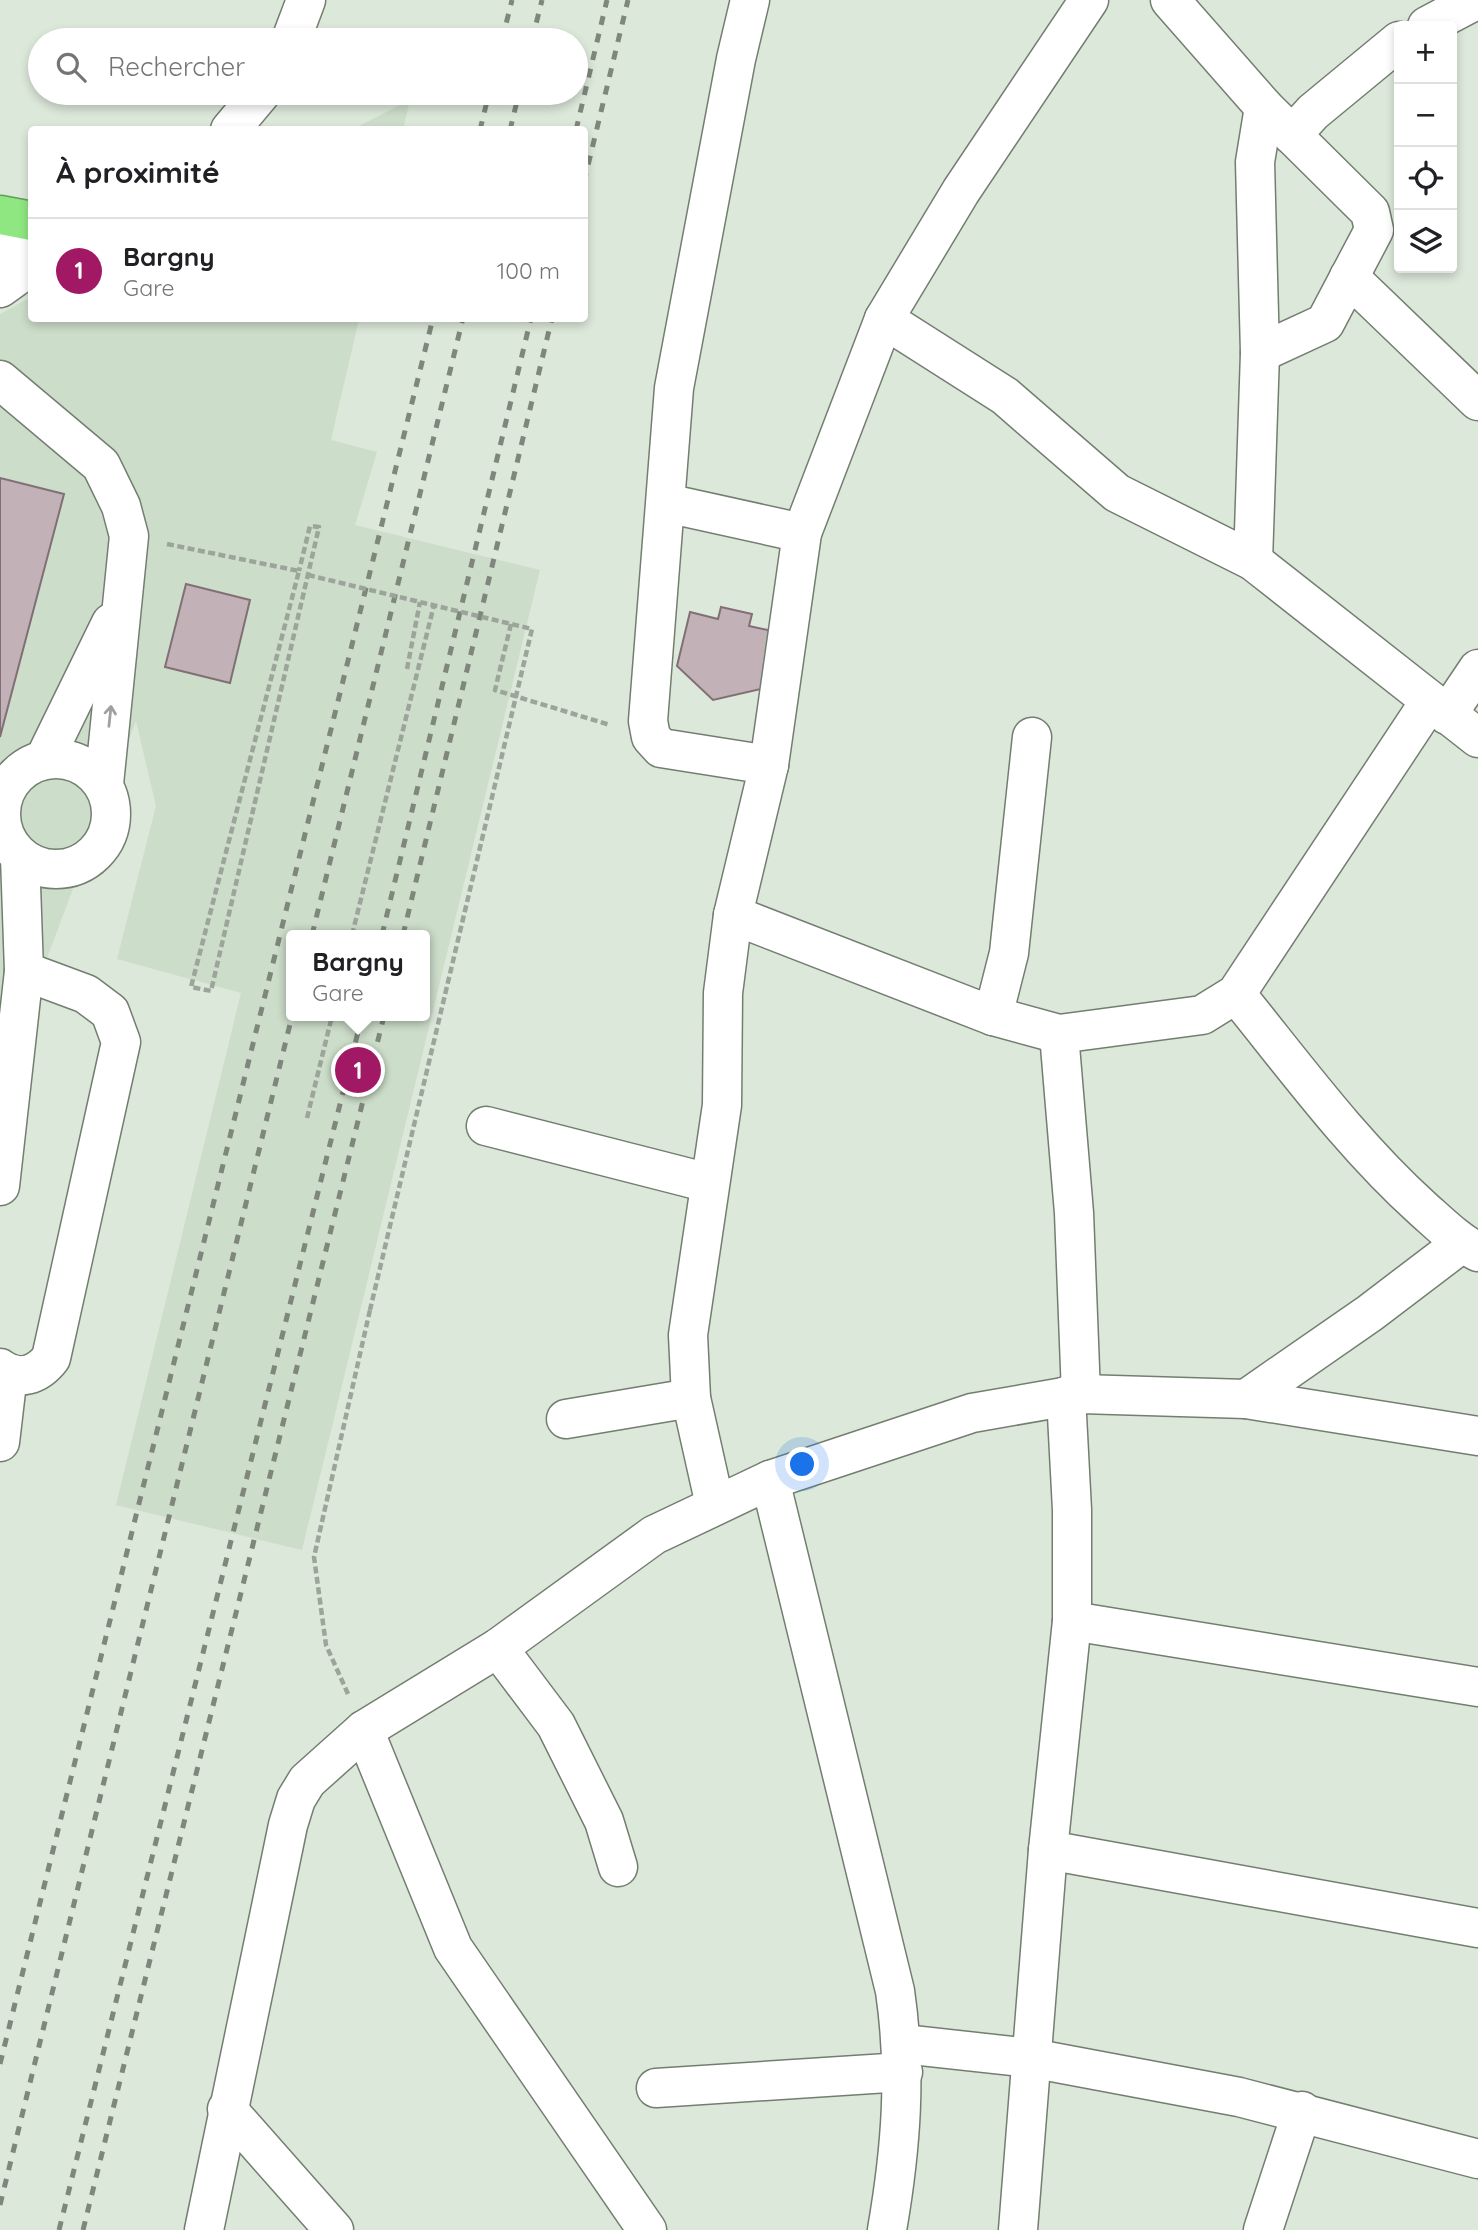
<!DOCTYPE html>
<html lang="fr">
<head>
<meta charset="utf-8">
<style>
  :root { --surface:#fff; --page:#f6f6f6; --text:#202124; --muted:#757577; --line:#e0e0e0; --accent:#a11965 }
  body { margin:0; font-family:Quicksand,sans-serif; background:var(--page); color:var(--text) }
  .controls { position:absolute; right:21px; top:21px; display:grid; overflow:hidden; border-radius:7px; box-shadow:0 4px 10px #0003 }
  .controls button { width:63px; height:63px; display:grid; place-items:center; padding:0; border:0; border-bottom:2px solid var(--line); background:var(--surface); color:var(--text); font:35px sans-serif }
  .you { position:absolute; left:803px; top:1465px; width:24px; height:24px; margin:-18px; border:5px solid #fff; border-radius:50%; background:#1a73e8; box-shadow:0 0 0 10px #1a73e833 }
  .badge { display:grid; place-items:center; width:46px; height:46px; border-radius:50%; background:var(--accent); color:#fff; font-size:23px; font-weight:700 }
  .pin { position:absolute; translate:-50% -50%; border:4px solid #fff; box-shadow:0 2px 7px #0006 }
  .popup { position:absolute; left:286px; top:930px; width:144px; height:91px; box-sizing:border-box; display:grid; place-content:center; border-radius:7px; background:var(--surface); filter:drop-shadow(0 2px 5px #0005); font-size:23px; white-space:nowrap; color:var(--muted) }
  .popup b { font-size:26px; color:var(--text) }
  .popup::after { content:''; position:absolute; left:50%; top:100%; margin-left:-14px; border:14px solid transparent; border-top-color:var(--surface) }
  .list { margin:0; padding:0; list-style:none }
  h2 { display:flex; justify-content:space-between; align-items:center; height:91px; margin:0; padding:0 28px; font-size:30px }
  h2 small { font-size:23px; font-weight:400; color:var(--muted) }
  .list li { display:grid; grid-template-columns:46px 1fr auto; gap:21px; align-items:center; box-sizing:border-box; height:105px; padding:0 28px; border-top:2px solid var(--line) }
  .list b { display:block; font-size:26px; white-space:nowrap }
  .list p { margin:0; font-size:23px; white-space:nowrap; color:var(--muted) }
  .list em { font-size:23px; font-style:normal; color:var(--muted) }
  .icon { flex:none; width:38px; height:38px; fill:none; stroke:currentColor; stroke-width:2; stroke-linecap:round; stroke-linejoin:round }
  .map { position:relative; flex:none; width:1478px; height:2230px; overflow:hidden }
  .search { position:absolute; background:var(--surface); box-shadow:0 4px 10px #0003; left:28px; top:28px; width:560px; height:77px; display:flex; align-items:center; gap:18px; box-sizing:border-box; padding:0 24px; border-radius:38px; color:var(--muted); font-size:26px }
  .panel { position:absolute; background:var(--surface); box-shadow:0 4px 10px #0003; left:28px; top:126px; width:560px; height:196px; border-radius:7px }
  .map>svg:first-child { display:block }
</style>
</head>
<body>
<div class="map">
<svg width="1478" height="2230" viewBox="0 0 1478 2230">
  <rect width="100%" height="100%" fill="#dce8da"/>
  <g fill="#ccddc9" fill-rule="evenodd">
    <polygon points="410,100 403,129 353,129"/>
    <path d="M 31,297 L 32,318 L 359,319 L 331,440 L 377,452 L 355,525 L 540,570 L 302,1550 L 116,1505 L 241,993 L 117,959 L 156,806 L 136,721 L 0,1083 L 0,314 ZM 292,935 L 424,935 L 424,1016 L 292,1016 Z"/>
  </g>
  <g fill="#c3b1b8" stroke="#806f75" stroke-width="2">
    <polygon points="0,478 64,494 0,737"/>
    <polygon points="186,584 250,600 230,683 165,667"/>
    <polygon points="721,607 752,614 749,626 777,632 765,688 713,700 677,666 690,612 718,619"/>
  </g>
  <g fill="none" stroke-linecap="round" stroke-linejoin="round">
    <defs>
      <g id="minor">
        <polyline points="750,0 736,59 674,388 648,721 651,737 661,748 769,765"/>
        <polyline points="1170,0 1264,107 1370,212 1374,230 1325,323 1260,353"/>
        <polyline points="1427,26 1476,0"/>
        <polyline points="291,40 306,0"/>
        <polyline points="230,130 261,93"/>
        <polyline points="1292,135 1313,112 1399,41"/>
        <polyline points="0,246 32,237"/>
        <polyline points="1349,277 1478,401"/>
        <polyline points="0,288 32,265"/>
        <polyline points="884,319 1005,396 1117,493 1253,561 1478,738"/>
        <polyline points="0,380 101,465 121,506 129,536 104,784"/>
        <polyline points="666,503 802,533"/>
        <polyline points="1253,561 1260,353 1255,162 1264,107"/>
        <polyline points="1447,715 1478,669"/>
        <circle cx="56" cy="814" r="55"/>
        <polyline points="44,760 111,623"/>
        <polyline points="733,915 993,1016 1059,1034 1202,1015 1236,994 1430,701"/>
        <path d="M 1236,994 C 1296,1068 1352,1145 1423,1209 C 1441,1225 1457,1241 1478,1252"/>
        <polyline points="993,1016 1009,953 1032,737"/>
        <polyline points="1059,1034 1074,1213 1081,1394"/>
        <polyline points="486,1126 709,1183"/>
        <polyline points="0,1186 24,971 20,857"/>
        <path d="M 0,1368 C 19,1382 38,1375 51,1358 L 121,1042 L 110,1012 L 86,994 L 24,971"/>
        <polyline points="1246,1399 1370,1313 1462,1243"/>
        <polyline points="566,1419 691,1398"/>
        <polyline points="0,1442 8,1374"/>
        <path d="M 770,1480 L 895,1991 C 907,2073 901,2149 887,2230"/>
        <polyline points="715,1505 691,1398 688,1335 722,1105 723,993 733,915 769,765 802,533 884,319 961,191 1089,0"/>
        <polyline points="1072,1621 1478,1687"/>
        <polyline points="498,1648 556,1725 604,1821 618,1867"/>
        <polyline points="364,1730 453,1948 647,2230"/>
        <polyline points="1048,1850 1478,1928"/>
        <polyline points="903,2044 1031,2058 1239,2097 1478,2159"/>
        <polyline points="656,2088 903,2072"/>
        <polyline points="227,2109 334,2230"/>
        <polyline points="204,2230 288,1825 296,1799 307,1781 364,1730 498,1648 654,1535 770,1480 972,1413 1081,1394 1246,1399 1478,1436"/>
        <polyline points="1018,2230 1048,1850 1072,1621 1072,1510 1066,1396"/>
        <polyline points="1263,2230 1302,2111"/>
      </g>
      <polyline id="highway" points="0,215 32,221"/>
    </defs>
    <use href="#minor" stroke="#737e71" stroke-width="41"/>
    <use href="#highway" stroke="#629d59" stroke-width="41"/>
    <g stroke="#9ca59a" stroke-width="4.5" stroke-dasharray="7 3.5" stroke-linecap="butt">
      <polyline points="167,544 299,571 191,987 211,991 319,527 310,526 299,571"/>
      <polyline points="511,624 495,690 610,725"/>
      <polyline points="407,669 420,602"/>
      <polyline points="352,935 434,605"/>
      <polyline points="307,1118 332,1016"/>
      <polyline points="348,1694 326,1645 314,1557 370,1310"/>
    </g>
    <use href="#minor" stroke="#fff" stroke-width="38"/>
    <use href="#highway" stroke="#8fe781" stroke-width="38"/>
    <g stroke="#7f877d" stroke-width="5" stroke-dasharray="9 9" stroke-linecap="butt">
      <polyline points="502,40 512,0"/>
      <polyline points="532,40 542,0"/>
      <polyline points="480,130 489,93"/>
      <polyline points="510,130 519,93"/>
      <polyline points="576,130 607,0"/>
      <polyline points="584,182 628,0"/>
      <polyline points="312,935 463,318"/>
      <polyline points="382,935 531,318"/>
      <polyline points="403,935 552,318"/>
      <polyline points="0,2064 433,318"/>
      <polyline points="0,2205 292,1016"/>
      <polyline points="59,2230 362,1016"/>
      <polyline points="83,2230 384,1016"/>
    </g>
    <polyline stroke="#9ca59a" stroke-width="4.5" stroke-dasharray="7 3.5" stroke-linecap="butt" points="308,575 532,629 370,1310"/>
  </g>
  <defs><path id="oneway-shaft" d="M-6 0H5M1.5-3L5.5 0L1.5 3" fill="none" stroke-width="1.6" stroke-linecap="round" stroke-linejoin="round" transform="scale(1.75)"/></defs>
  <use stroke="#9fa19f" href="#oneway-shaft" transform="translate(110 716) rotate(-84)"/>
</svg>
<div class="controls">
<button>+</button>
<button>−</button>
<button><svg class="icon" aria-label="locate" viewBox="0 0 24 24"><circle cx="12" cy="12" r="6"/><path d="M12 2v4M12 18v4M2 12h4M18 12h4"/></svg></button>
<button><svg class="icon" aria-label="layers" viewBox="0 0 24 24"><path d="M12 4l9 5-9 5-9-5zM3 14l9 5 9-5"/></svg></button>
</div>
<div class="you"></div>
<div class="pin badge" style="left:358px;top:1070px">1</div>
<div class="popup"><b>Bargny</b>Gare</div>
<div class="search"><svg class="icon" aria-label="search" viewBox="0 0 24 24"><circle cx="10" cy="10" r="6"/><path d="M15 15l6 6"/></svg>Rechercher</div>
<section class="panel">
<h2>À proximité<small></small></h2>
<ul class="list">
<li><span class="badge">1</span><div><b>Bargny</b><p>Gare</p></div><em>100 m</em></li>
</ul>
</section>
</div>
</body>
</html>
